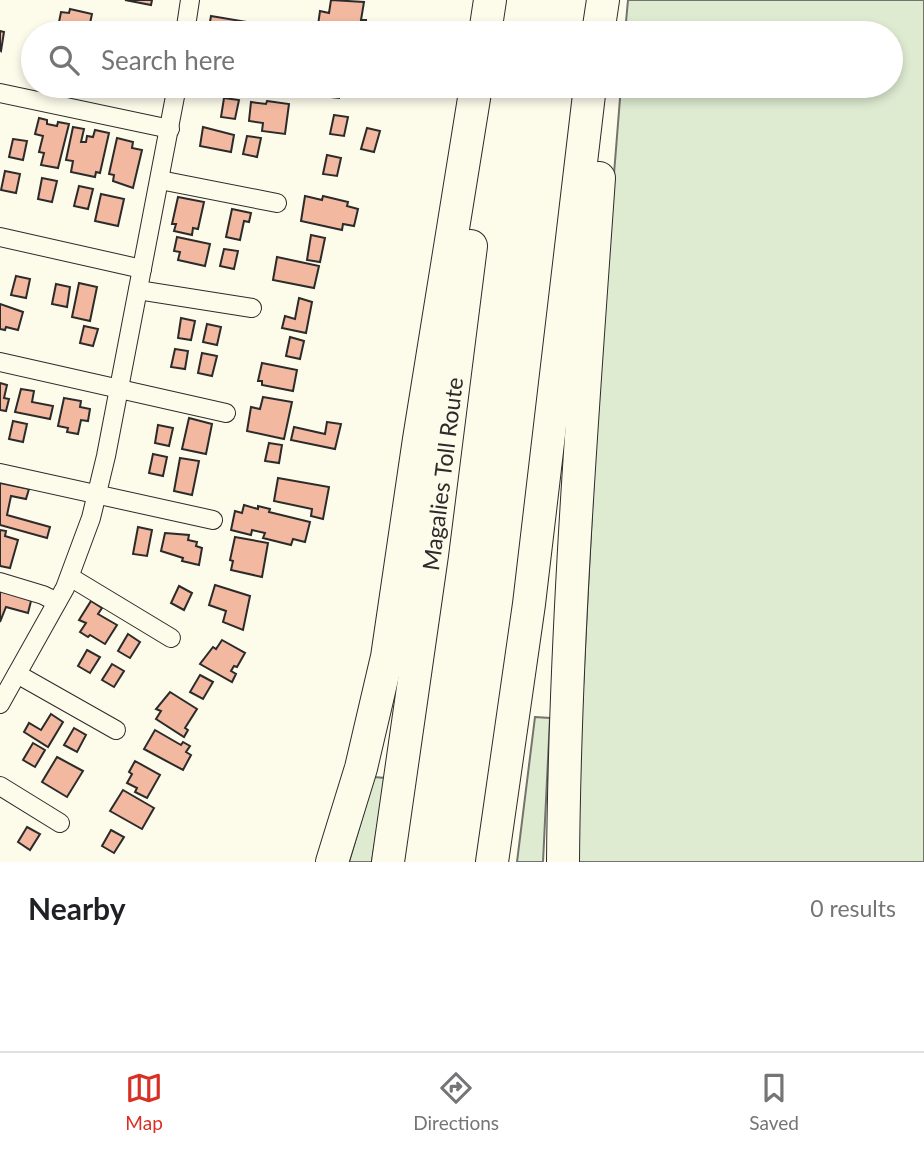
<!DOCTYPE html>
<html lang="en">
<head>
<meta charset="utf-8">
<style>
  :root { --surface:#fff; --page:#f6f6f6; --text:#202124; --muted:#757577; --line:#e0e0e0; --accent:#d93025 }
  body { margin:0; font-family:Lato,sans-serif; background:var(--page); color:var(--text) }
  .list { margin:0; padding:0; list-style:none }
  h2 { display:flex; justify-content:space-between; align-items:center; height:91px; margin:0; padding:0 28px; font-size:30px }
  h2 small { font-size:23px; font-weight:400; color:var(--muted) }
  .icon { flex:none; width:38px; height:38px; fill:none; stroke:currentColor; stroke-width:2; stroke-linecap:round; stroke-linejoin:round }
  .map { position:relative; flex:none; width:924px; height:862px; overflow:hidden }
  .search { position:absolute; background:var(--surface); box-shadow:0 4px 10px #0003; left:21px; right:21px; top:21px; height:77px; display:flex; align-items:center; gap:18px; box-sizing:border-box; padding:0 24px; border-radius:38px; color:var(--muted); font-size:26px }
  .sheet { height:189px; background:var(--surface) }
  nav { display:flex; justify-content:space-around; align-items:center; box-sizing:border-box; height:98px; border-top:2px solid var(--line); background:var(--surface); font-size:19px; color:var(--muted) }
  nav a { display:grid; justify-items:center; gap:4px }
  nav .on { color:var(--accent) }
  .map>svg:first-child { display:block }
</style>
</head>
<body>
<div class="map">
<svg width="924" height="862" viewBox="0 0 924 862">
  <rect width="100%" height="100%" fill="#fdfbea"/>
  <g fill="#deebd1" stroke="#74746e" stroke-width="2">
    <polygon points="628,0 924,0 924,862 574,862 601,337 621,86 891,86 891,33 625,33"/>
    <polygon points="535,717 550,718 543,862 517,862"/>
    <polygon points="374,777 385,778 372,862 349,862"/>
  </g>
  <g fill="#f2b8a0" stroke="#2b2b2b" stroke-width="2">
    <polygon points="125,0 152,0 151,5"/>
    <polygon points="331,0 364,2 361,20 366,20 365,30 318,25 320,11 329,13"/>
    <polygon points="70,9 92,14 88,33 57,32 61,12 69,13"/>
    <polygon points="211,16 247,22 245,33 208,33"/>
    <polygon points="105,23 119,27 117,33 103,33"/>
    <polygon points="261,24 284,27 283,33 259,33"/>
    <polygon points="0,31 4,32 1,51 0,50"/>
    <polygon points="131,86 145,86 143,96 129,94"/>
    <polygon points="313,86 351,86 351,94 339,93 339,98 312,95"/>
    <polygon points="224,98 239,100 235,119 221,117"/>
    <polygon points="267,101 289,104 285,134 262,131 263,123 249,121 251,102 266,104"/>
    <polygon points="334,115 348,117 344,136 330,134"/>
    <polygon points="39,118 47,120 47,124 57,126 58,122 69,124 58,168 41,165 44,153 39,152 43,136 35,134"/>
    <polygon points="73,127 84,129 81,142 86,142 87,136 93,137 95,130 109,133 100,173 96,172 95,177 71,172 73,161 66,160"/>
    <polygon points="203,127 234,135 231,152 200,146"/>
    <polygon points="367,128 380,131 374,152 361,149"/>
    <polygon points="247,136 261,138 257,157 243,154"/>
    <polygon points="117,138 133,142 132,148 142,150 133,188 113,181 114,175 109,174"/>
    <polygon points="13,139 27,141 23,160 9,157"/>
    <polygon points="327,155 341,158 337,176 323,174"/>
    <polygon points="5,171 20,174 16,193 1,190"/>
    <polygon points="42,178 57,181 52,202 38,199"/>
    <polygon points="79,186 93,189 88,209 74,206"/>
    <polygon points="101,194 124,199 118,226 95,221"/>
    <polygon points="305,196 322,200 323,196 348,202 347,206 358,209 354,226 343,224 342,230 301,221"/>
    <polygon points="178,197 204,202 198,229 193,228 192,235 174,231 176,224 172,224"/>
    <polygon points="232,209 251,213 249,222 244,221 240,240 226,237"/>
    <polygon points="311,235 325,238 320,262 307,260"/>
    <polygon points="177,237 210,244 205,266 178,260 180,252 174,251"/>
    <polygon points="224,249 238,251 234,269 220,266"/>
    <polygon points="277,257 319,266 314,288 273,280"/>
    <polygon points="16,276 30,279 26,298 11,295"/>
    <polygon points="79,283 97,287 90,321 72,317"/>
    <polygon points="56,284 70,287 67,307 52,304"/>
    <polygon points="299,298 312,302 306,333 282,328 285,316 295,319"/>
    <polygon points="0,304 23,312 18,330 6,327 5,330 0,329"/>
    <polygon points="181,318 195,321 191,340 178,338"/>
    <polygon points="207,324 221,327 217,345 203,342"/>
    <polygon points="84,326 98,329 93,346 80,343"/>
    <polygon points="290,337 304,341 300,359 286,356"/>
    <polygon points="175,349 188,351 185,369 171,367"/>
    <polygon points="202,353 217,356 212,376 198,373"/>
    <polygon points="262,363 297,370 293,391 262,385 262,381 258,381"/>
    <polygon points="0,383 7,385 4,398 9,399 6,411 0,410"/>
    <polygon points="21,389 34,391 32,402 53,406 50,419 15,412"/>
    <polygon points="263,397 292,402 284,439 247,431 251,407 260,409"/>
    <polygon points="64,398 81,401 80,407 90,409 88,421 81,420 78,434 67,432 68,428 58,426"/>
    <polygon points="189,418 212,424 206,454 182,449"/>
    <polygon points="13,421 27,424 23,442 9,439"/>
    <polygon points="327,422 341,424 335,449 291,440 294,427 325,434"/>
    <polygon points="158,425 173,428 169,446 155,443"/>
    <polygon points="269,443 282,445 279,463 265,461"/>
    <polygon points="153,454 167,457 163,476 149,473"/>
    <polygon points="180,458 199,461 192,495 174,491"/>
    <polygon points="278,478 329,487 323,519 311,516 312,509 274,501"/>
    <polygon points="0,483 29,489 26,499 11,496 7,515 50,527 47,538 0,525"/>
    <polygon points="244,505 258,509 258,506 270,509 269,512 310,522 305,542 293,539 291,545 263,538 265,533 252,530 251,535 231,530 235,511 242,513"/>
    <polygon points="138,527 152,530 147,556 133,554"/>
    <polygon points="0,530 6,531 5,536 18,540 10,568 0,566"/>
    <polygon points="165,533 189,535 188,540 197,542 196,546 202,548 199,565 182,561 183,558 161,551"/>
    <polygon points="235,537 268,543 262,577 231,570 233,561 230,560"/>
    <polygon points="215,585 250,596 243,630 223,622 226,611 209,605"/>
    <polygon points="179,586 192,593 184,610 171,603"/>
    <polygon points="0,588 32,597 28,613 6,607 0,622"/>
    <polygon points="91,601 102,608 98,614 117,625 105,644 90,635 88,637 80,632 86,623 79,620"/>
    <polygon points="128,634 140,642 130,658 118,651"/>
    <polygon points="222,640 245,653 237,667 234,666 231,671 236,674 232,682 200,664 213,647 216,649"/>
    <polygon points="87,650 100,657 90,673 78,666"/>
    <polygon points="112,664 124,671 114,687 102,680"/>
    <polygon points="200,675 213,682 203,699 190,692"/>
    <polygon points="170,692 197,709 185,728 188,730 184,737 156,719 161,711 156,709"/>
    <polygon points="51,714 63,722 48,747 24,732 29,723 41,730"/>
    <polygon points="74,728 86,735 77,752 64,745"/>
    <polygon points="155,730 181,745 183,742 190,746 186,752 191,755 183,770 144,749"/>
    <polygon points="33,743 45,750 35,767 23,760"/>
    <polygon points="57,757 83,771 67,797 42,782"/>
    <polygon points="135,761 160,775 147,798 135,792 137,788 127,783 132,774 129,772"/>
    <polygon points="123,790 154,808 142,829 110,811"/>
    <polygon points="27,827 40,834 30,850 18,842"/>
    <polygon points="111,830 124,837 114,853 102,846"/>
  </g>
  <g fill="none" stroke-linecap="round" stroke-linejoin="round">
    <defs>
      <g id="minor">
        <polyline points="185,33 190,0"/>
        <polyline points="0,93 170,129"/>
        <polyline points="160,180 277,203"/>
        <polyline points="0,237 142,269"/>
        <polyline points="138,290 252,308"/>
        <polyline points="0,362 226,413"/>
        <polyline points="0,473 213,520"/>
        <polyline points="70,577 171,638"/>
        <polyline points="0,582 43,595 57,602"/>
        <polyline points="17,674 116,730"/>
        <polyline points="0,704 65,588 91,518 106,456 177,86"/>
        <polyline points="0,786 60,823"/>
      </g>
      <g id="motorway">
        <polyline points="485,33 490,0"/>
        <polyline points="598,33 603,0"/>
        <polyline points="332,862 361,768 387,657 419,439 476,86"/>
        <path id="s1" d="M 388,862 L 432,555 L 471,246"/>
        <polyline points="492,862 529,604 590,86"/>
        <path d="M 563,862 C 565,634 583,406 599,178"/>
      </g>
    </defs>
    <use href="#minor" stroke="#2b2b2b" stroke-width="20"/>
    <use href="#motorway" stroke="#2b2b2b" stroke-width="34"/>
    <use href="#minor" stroke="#fdfbea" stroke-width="18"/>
    <use href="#motorway" stroke="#fdfbea" stroke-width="32"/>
  </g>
  <g text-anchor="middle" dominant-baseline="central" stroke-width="5" stroke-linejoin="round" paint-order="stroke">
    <g font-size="23" fill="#2b2b2b" stroke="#fdfbea">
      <text stroke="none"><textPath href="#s1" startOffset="392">Magalies Toll Route</textPath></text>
    </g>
  </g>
</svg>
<div class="search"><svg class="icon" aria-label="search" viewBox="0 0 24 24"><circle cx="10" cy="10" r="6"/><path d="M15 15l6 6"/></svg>Search here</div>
</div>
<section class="sheet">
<h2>Nearby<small>0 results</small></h2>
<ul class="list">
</ul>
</section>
<nav>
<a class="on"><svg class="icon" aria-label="map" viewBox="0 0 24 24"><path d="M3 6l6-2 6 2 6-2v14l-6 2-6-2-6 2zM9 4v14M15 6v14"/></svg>Map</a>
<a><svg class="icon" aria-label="directions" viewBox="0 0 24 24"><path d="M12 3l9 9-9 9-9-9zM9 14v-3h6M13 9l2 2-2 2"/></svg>Directions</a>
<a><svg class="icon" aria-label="saved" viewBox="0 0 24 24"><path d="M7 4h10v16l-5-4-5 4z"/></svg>Saved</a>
</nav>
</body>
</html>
